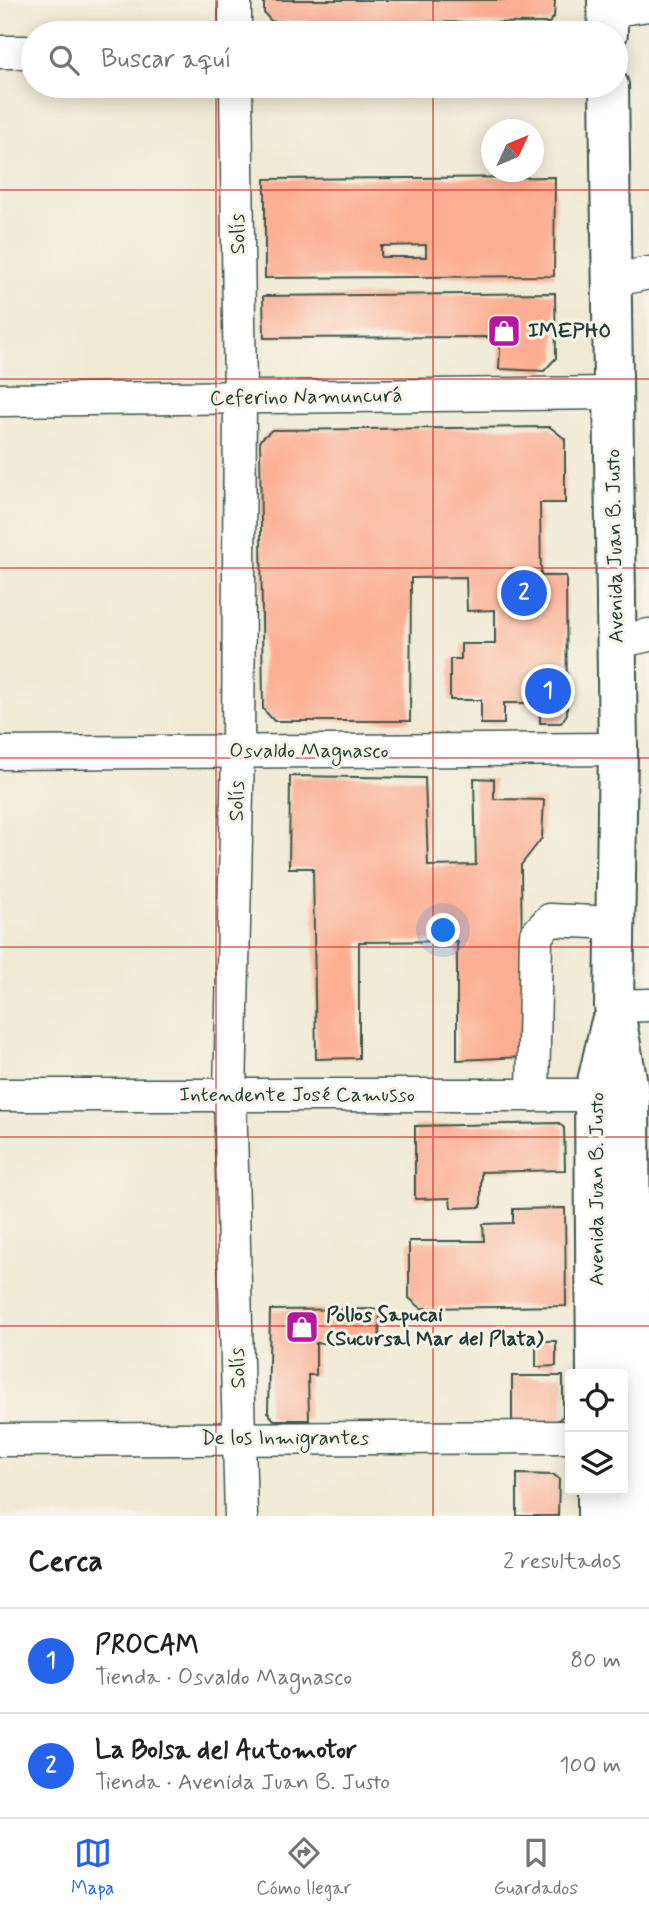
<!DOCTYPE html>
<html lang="es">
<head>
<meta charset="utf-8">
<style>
  :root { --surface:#fff; --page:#f2f2f2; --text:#202124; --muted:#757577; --line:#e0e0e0; --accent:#2563eb }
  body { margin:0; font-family:Mynerve,sans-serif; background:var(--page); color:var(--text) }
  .controls { position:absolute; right:21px; bottom:21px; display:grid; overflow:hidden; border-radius:7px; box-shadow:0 4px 18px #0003 }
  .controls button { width:63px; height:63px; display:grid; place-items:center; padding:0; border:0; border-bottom:2px solid var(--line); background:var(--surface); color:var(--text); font:35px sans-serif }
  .compass { position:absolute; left:481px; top:119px; width:63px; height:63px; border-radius:50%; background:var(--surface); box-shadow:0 4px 18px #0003; rotate:46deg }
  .you { position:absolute; left:444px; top:931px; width:24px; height:24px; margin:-18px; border:5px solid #fff; border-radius:50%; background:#1a73e8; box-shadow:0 0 0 10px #1a73e833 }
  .badge { display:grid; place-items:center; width:46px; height:46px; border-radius:50%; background:var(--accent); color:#fff; font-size:23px; font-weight:700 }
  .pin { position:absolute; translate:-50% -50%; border:4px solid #fff; box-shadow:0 2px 7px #0006 }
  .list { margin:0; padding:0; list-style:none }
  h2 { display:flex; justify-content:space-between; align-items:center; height:91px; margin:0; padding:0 28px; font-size:30px }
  h2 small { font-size:23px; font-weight:400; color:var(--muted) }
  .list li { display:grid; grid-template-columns:46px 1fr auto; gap:21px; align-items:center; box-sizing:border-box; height:105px; padding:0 28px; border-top:2px solid var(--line) }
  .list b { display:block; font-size:26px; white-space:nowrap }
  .list p { margin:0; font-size:23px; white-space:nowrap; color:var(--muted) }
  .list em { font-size:23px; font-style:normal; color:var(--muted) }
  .icon { flex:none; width:38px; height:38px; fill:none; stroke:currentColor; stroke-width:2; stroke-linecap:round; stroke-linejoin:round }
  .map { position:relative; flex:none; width:649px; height:1516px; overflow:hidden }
  .search { position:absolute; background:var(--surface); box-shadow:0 4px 18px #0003; left:21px; right:21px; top:21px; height:77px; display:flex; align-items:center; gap:18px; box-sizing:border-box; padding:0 24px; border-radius:38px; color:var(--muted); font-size:26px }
  .sheet { height:301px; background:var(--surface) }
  nav { display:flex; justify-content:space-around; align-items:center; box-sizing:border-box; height:98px; border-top:2px solid var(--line); background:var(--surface); font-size:19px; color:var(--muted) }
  nav a { display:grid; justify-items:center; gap:4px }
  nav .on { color:var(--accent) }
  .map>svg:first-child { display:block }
</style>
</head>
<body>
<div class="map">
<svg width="649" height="1516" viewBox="0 0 649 1516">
  <rect width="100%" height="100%" fill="#f7f3e8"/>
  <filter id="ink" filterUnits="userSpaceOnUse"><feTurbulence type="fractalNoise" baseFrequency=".0143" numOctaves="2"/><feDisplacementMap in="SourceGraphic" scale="14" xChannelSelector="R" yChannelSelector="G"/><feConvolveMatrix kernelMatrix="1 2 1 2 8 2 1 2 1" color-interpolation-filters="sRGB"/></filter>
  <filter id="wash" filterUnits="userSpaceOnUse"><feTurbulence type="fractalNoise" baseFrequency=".00686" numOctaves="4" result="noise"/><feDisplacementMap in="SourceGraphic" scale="28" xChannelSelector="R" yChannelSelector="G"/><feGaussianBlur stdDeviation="1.57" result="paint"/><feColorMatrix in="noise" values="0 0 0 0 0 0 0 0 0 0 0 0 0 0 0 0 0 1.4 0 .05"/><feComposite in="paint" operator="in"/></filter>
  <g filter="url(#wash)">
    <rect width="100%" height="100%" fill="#f0ead4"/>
    <g id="blocks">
      <g fill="#fcae92" fill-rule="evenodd">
        <polygon points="264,0 555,0 554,17 549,23 271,21 264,13"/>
        <path d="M 555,177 L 554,276 L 265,278 L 265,179 ZM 426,245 L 426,257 L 381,257 L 381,246 Z"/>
        <polygon points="555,293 556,358 544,371 499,369 500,348 491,337 264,338 263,296"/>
        <polygon points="550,427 565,439 565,503 540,503 541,576 566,576 567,714 561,723 540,723 540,703 504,703 504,724 481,724 481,700 450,700 450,659 461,659 461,644 495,644 495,610 467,611 466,577 411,578 410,721 274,721 263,709 260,440 272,430"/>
        <polygon points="290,776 425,778 428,866 476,865 474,778 494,779 494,799 544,800 542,838 521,865 523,1057 457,1060 457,941 359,942 359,1058 316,1059 313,868 289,868"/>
        <polygon points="559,1123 564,1128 565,1170 481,1172 481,1207 451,1208 450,1198 415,1199 415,1126"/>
        <polygon points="565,1208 566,1306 421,1308 409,1298 409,1241 484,1241 483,1224 513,1223 513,1209"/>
        <polygon points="380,1309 379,1343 316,1343 316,1375 308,1375 309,1420 274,1420 268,1413 270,1310"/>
        <polygon points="536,1341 556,1341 556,1366 536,1367"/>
        <polygon points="512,1376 563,1376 563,1416 556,1422 512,1422"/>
        <polygon points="517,1474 554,1475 559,1479 558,1516 517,1516"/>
      </g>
    </g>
  </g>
  <g filter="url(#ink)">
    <use href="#blocks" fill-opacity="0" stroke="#3e574c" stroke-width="2"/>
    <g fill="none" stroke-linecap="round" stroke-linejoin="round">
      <defs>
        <g id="minor">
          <polyline points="235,0 235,33"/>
          <polyline points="607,11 649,5"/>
          <polyline points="0,52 33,52"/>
          <polyline points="236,86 240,397 238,751 230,1094 241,1516"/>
          <polyline points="611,281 649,273"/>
          <polyline points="0,400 613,393"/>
          <polyline points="617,642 649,635"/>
          <polyline points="0,753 618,749"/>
          <polyline points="614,1006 649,1005"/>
          <polyline points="0,1095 594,1095"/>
          <polyline points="533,1095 536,935 550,920 616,923"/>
          <polyline points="0,1440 570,1437"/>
        </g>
        <g id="major">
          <polyline points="607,0 608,33"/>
          <polyline points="609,86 618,749 614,1006 630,1095 632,1516"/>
          <polyline points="596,1374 594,1095 610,1025"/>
          <polyline points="597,1490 597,1516"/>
        </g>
      </defs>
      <use href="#minor" stroke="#3e574c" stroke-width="35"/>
      <use href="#major" stroke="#3e574c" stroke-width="42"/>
      <use href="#minor" stroke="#fff" stroke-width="32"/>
      <use href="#major" stroke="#fff" stroke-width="38"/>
    </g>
  </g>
  <path fill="none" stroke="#d62828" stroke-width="2" stroke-opacity="0.55" d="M 216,0 L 216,33M 433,0 L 433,33M 216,86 L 216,1516M 433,86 L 433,1516M 0,190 L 649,190M 0,379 L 649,379M 0,568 L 649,568M 0,758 L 649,758M 0,947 L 649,947M 0,1137 L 649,1137M 0,1326 L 649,1326"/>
  <defs>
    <symbol id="shop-square" viewBox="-11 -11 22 22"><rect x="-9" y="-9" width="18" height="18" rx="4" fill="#b5179e" stroke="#f7f3e8"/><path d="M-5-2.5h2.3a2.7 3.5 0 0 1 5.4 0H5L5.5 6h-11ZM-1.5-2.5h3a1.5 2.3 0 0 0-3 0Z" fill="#fff"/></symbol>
  </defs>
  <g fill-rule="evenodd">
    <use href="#shop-square" x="485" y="312" width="38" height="38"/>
    <use href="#shop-square" x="283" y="1308" width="38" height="38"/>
  </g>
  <g text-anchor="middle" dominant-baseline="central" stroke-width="6" stroke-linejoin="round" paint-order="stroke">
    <g font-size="21" fill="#1f3d34" stroke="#f7f3e8">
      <text transform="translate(238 234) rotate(-91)">Solís</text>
      <text transform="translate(306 397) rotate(-1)">Ceferino Namuncurá</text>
      <text transform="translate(615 546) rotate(-91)">Avenida Juan B. Justo</text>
      <text x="309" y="751">Osvaldo Magnasco</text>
      <text transform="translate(237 801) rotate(-89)">Solís</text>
      <text x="297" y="1095">Intendente José Camusso</text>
      <text transform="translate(597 1189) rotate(-90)">Avenida Juan B. Justo</text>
      <text transform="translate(238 1368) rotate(-92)">Solís</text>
      <text x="285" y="1438">De los Inmigrantes</text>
    </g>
    <g font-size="21" font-weight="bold" fill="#1f3d34" stroke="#f7f3e8" text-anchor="start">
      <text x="528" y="331">IMEPHO</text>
      <text x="326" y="1315">Pollos Sapucai<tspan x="326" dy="24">(Sucursal Mar del Plata)</tspan></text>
    </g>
  </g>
</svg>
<div class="controls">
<button><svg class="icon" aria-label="locate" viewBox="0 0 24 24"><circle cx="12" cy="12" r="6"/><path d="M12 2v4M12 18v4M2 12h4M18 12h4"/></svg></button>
<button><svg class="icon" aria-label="layers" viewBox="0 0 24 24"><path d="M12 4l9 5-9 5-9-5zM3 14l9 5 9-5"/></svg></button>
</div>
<svg class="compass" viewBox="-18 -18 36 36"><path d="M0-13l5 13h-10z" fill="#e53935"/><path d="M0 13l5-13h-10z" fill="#757577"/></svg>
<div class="you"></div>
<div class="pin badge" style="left:548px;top:691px">1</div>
<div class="pin badge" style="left:524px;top:593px">2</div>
<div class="search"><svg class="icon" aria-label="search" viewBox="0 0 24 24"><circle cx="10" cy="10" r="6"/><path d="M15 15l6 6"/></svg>Buscar aquí</div>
</div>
<section class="sheet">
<h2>Cerca<small>2 resultados</small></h2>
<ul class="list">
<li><span class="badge">1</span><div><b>PROCAM</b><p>Tienda · Osvaldo Magnasco</p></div><em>80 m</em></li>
<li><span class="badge">2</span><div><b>La Bolsa del Automotor</b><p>Tienda · Avenida Juan B. Justo</p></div><em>100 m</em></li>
</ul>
</section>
<nav>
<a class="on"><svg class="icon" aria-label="map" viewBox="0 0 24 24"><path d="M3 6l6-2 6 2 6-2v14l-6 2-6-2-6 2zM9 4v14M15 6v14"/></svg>Mapa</a>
<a><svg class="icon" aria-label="directions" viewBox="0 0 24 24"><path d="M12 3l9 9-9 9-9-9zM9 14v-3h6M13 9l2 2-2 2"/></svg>Cómo llegar</a>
<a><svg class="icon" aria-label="saved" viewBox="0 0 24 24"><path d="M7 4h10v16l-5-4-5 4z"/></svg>Guardados</a>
</nav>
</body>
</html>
